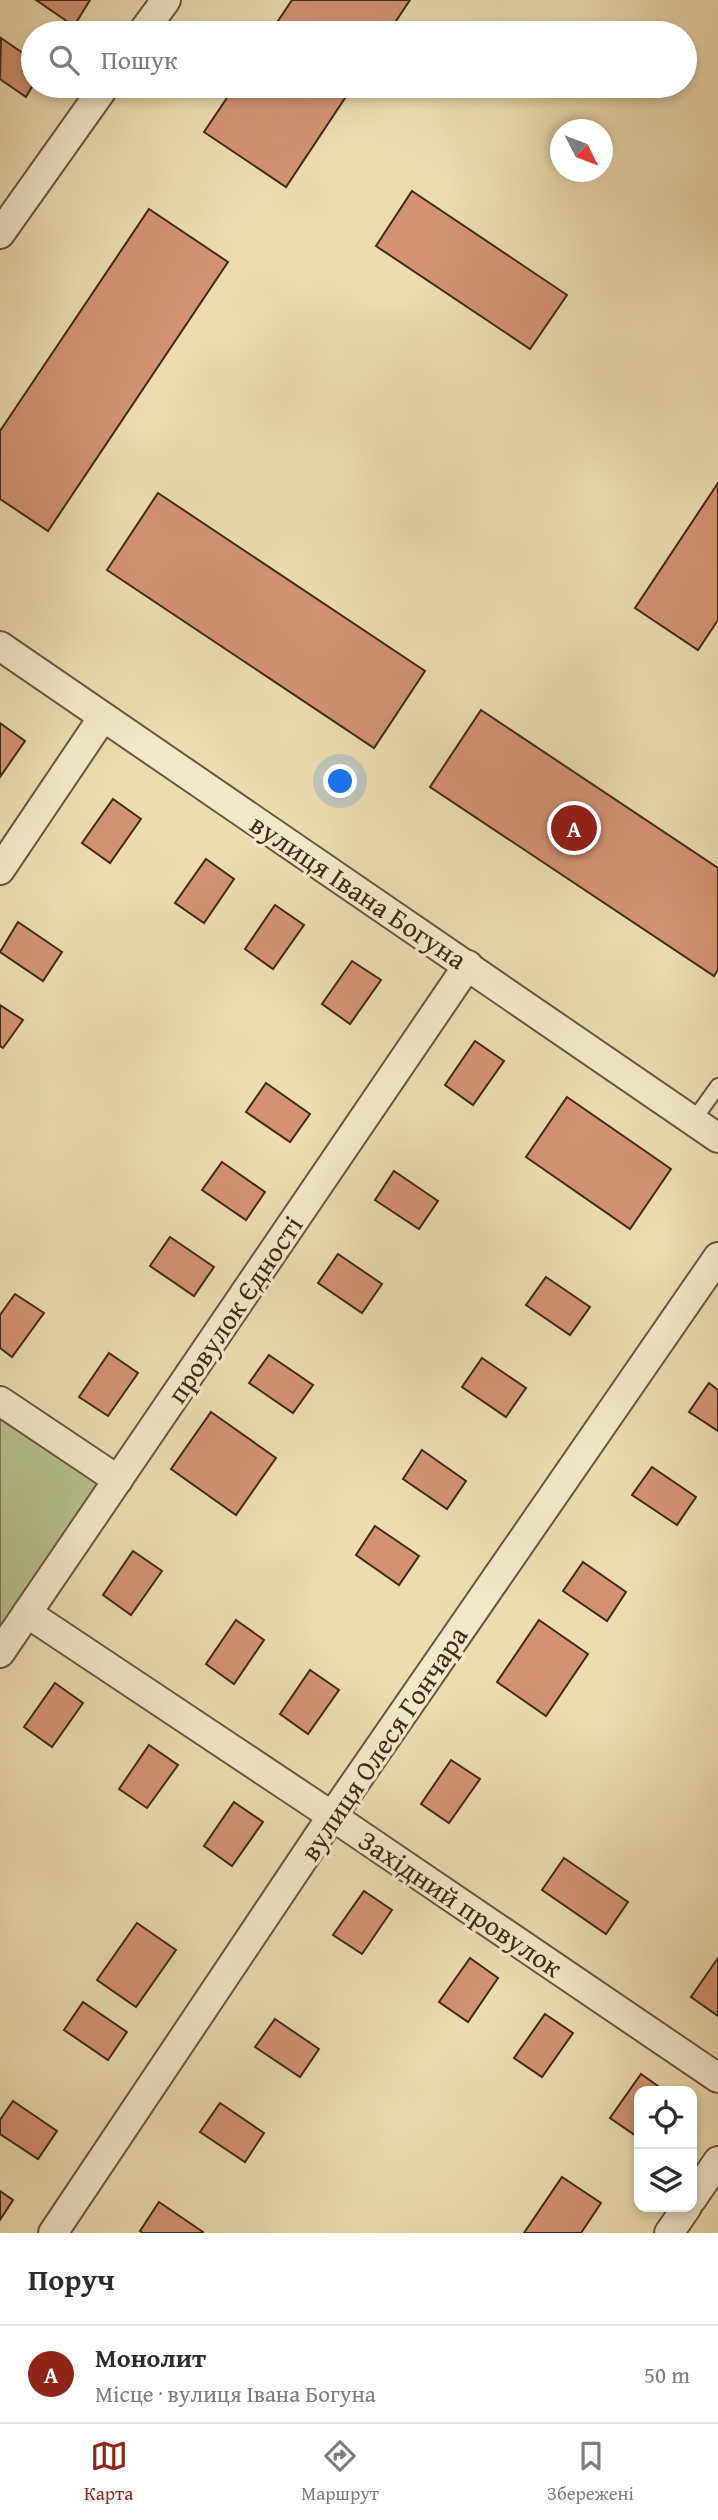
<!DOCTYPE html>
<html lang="uk">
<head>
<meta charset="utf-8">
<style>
  :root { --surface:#fff; --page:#f2f2f3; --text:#2b2b33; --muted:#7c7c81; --line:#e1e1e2; --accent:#8f2418 }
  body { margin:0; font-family:"Gentium Book Plus",serif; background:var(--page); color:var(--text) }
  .controls { position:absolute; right:21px; bottom:21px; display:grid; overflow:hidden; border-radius:14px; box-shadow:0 4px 10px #0003 }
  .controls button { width:63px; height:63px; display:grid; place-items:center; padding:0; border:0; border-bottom:2px solid var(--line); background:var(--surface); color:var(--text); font:35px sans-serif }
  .compass { position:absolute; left:550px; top:119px; width:63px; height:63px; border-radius:50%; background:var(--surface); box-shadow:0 4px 10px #0003; rotate:132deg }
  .you { position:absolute; left:341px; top:782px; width:24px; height:24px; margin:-18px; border:5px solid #fff; border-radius:50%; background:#1a73e8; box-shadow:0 0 0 10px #1a73e833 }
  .badge { display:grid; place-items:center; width:46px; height:46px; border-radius:50%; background:var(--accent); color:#fff; font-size:23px; font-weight:700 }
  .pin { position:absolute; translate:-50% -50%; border:4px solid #fff; box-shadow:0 2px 7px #0006 }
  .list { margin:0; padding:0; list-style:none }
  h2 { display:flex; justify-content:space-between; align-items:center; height:91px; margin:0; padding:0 28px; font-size:30px }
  h2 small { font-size:23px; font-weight:400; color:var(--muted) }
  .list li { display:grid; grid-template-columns:46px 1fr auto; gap:21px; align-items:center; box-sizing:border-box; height:98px; padding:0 28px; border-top:2px solid var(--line) }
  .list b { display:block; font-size:26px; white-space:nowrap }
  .list p { margin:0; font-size:23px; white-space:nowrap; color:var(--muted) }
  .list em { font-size:23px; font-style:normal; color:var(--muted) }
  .icon { flex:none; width:38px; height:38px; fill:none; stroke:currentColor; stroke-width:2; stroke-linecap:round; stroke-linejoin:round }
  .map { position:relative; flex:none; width:718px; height:2233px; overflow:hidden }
  .search { position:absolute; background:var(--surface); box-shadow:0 4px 10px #0003; left:21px; right:21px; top:21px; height:77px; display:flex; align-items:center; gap:18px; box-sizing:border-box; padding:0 24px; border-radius:38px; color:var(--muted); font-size:26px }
  .sheet { height:189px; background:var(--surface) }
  nav { display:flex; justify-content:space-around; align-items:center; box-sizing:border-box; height:98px; border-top:2px solid var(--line); background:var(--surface); font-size:19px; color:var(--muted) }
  nav a { display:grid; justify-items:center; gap:4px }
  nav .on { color:var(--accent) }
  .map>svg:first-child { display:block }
</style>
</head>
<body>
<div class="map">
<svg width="718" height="2233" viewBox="0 0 718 2233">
  <rect width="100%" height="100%" fill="#ecdcb0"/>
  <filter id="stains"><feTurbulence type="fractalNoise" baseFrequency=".00286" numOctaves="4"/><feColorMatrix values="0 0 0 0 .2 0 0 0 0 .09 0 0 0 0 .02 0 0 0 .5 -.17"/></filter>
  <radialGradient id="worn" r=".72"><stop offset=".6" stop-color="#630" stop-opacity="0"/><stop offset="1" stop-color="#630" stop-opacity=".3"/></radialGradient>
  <polygon fill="#b5c18d" stroke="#7a7652" stroke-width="2" points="0,1401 118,1480 0,1653"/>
  <g fill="#d39373" stroke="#3f2b18" stroke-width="2">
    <polygon points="36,0 90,0 74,26"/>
    <polygon points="292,0 410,0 388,33 270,33"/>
    <polygon points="1,38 33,60 33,85 26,97 0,79"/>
    <polygon points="235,86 353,86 286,187 204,132"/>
    <polygon points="412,191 567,295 530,349 376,246"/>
    <polygon points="149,209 228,262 48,531 0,499 0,431"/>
    <polygon points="718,483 718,620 698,650 635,608"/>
    <polygon points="158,493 425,671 374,748 107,570"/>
    <polygon points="481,710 718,868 718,970 714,976 430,787"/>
    <polygon points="0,723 25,741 0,777"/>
    <polygon points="113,799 141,819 110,863 82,843"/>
    <polygon points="206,859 234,879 204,923 175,903"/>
    <polygon points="275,905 304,925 273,969 245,949"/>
    <polygon points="18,922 62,952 43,981 0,952"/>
    <polygon points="352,961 381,980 350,1024 322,1004"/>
    <polygon points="0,1005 23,1020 3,1048 0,1046"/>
    <polygon points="475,1041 504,1061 473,1105 445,1085"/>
    <polygon points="266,1083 310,1114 290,1142 246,1112"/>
    <polygon points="567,1097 671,1169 630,1229 526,1157"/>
    <polygon points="222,1162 265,1192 246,1220 202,1190"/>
    <polygon points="394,1171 438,1201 419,1229 375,1200"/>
    <polygon points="170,1237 214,1267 194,1296 150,1266"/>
    <polygon points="338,1254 382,1284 362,1313 318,1283"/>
    <polygon points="546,1277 590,1307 570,1335 526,1305"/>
    <polygon points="15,1294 44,1313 12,1357 0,1348 0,1315"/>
    <polygon points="109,1353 138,1373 108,1416 79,1397"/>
    <polygon points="269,1355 313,1385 293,1413 249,1383"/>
    <polygon points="482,1358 526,1388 506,1417 462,1387"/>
    <polygon points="709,1383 718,1390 718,1431 689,1412"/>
    <polygon points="211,1412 276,1458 236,1515 171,1469"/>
    <polygon points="422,1450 466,1481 447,1509 403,1479"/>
    <polygon points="652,1467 696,1497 677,1525 632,1495"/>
    <polygon points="375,1526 419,1556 399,1585 356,1555"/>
    <polygon points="133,1551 162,1571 131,1615 103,1595"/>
    <polygon points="583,1562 626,1592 607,1621 563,1591"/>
    <polygon points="236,1620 264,1640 234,1684 206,1664"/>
    <polygon points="539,1620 588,1654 546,1716 497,1682"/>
    <polygon points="310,1670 339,1690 308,1734 280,1714"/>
    <polygon points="55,1683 83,1703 52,1747 24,1727"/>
    <polygon points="149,1745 178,1765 147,1808 119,1789"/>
    <polygon points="451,1760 480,1779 449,1823 421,1804"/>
    <polygon points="234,1802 263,1822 232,1866 204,1846"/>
    <polygon points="564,1858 628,1902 606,1934 542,1890"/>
    <polygon points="364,1891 392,1910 362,1954 333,1935"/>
    <polygon points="137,1923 176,1950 136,2007 97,1980"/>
    <polygon points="470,1958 498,1978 468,2022 439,2002"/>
    <polygon points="718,1958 718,2016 691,1997"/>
    <polygon points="83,2002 127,2032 108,2060 64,2030"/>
    <polygon points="545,2014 573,2033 542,2077 514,2058"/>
    <polygon points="275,2019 319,2049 300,2077 255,2047"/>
    <polygon points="641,2074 665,2091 639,2091 639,2138 610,2118"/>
    <polygon points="13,2101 57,2131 38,2159 0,2134 0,2120"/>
    <polygon points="220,2103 264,2133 245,2162 200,2132"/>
    <polygon points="562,2177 601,2203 581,2233 524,2233"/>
    <polygon points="0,2191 13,2200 0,2220"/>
    <polygon points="159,2202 203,2232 203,2233 143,2233 140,2231"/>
  </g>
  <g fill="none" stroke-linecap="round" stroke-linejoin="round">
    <defs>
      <polyline id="lane" points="693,1121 718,1086"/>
      <g id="street">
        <polyline points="142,33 166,0"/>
        <polyline points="0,234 105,86"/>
        <polyline points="0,646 718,1138"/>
        <polyline points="0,870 103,717"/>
        <polyline points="0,1401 118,1480"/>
        <polyline points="27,1613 332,1816 718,2078"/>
        <polyline points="0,1653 468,965"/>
        <polyline points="692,2199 718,2161"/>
        <polyline points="53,2233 332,1816 718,1257"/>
        <polyline points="669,2233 687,2207"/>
      </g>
    </defs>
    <use href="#lane" stroke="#6a573e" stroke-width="18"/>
    <use href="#street" stroke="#6a573e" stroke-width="32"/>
    <use href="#lane" stroke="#f3e8cc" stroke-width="14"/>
    <use href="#street" stroke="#f3e8cc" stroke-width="28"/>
  </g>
  <g text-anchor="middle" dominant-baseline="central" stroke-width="7" stroke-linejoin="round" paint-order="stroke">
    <g font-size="28" fill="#3f2b18" stroke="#f3e8cc">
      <text transform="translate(359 891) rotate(34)">вулиця Івана Богуна</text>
      <text transform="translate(234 1309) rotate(-56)">провулок Єдності</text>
      <text transform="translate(383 1743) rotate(-56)">вулиця Олеся Гончара</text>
      <text transform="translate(461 1903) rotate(34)">Західний провулок</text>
    </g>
  </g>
  <rect width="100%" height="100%" filter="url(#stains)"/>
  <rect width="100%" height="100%" fill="url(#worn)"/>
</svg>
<div class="controls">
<button><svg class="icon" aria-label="locate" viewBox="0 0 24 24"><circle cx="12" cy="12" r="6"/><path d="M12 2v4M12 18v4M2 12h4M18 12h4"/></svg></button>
<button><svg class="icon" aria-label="layers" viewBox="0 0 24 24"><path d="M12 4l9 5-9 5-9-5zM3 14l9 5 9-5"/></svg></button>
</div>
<svg class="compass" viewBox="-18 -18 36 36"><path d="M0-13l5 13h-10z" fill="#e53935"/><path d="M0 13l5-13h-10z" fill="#7c7c81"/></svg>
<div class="you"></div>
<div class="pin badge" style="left:574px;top:828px">A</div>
<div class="search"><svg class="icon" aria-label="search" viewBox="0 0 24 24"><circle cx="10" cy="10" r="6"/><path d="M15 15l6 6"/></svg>Пошук</div>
</div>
<section class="sheet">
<h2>Поруч<small></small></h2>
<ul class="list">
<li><span class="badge">A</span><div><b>Монолит</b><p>Місце · вулиця Івана Богуна</p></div><em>50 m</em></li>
</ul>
</section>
<nav>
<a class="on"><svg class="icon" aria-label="map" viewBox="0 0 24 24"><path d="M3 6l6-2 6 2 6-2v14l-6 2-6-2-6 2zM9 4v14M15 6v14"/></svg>Карта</a>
<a><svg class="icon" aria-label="directions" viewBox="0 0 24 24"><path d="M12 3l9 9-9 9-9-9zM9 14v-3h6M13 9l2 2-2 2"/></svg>Маршрут</a>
<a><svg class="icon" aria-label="saved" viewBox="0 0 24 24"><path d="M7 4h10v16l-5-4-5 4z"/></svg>Збережені</a>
</nav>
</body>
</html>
